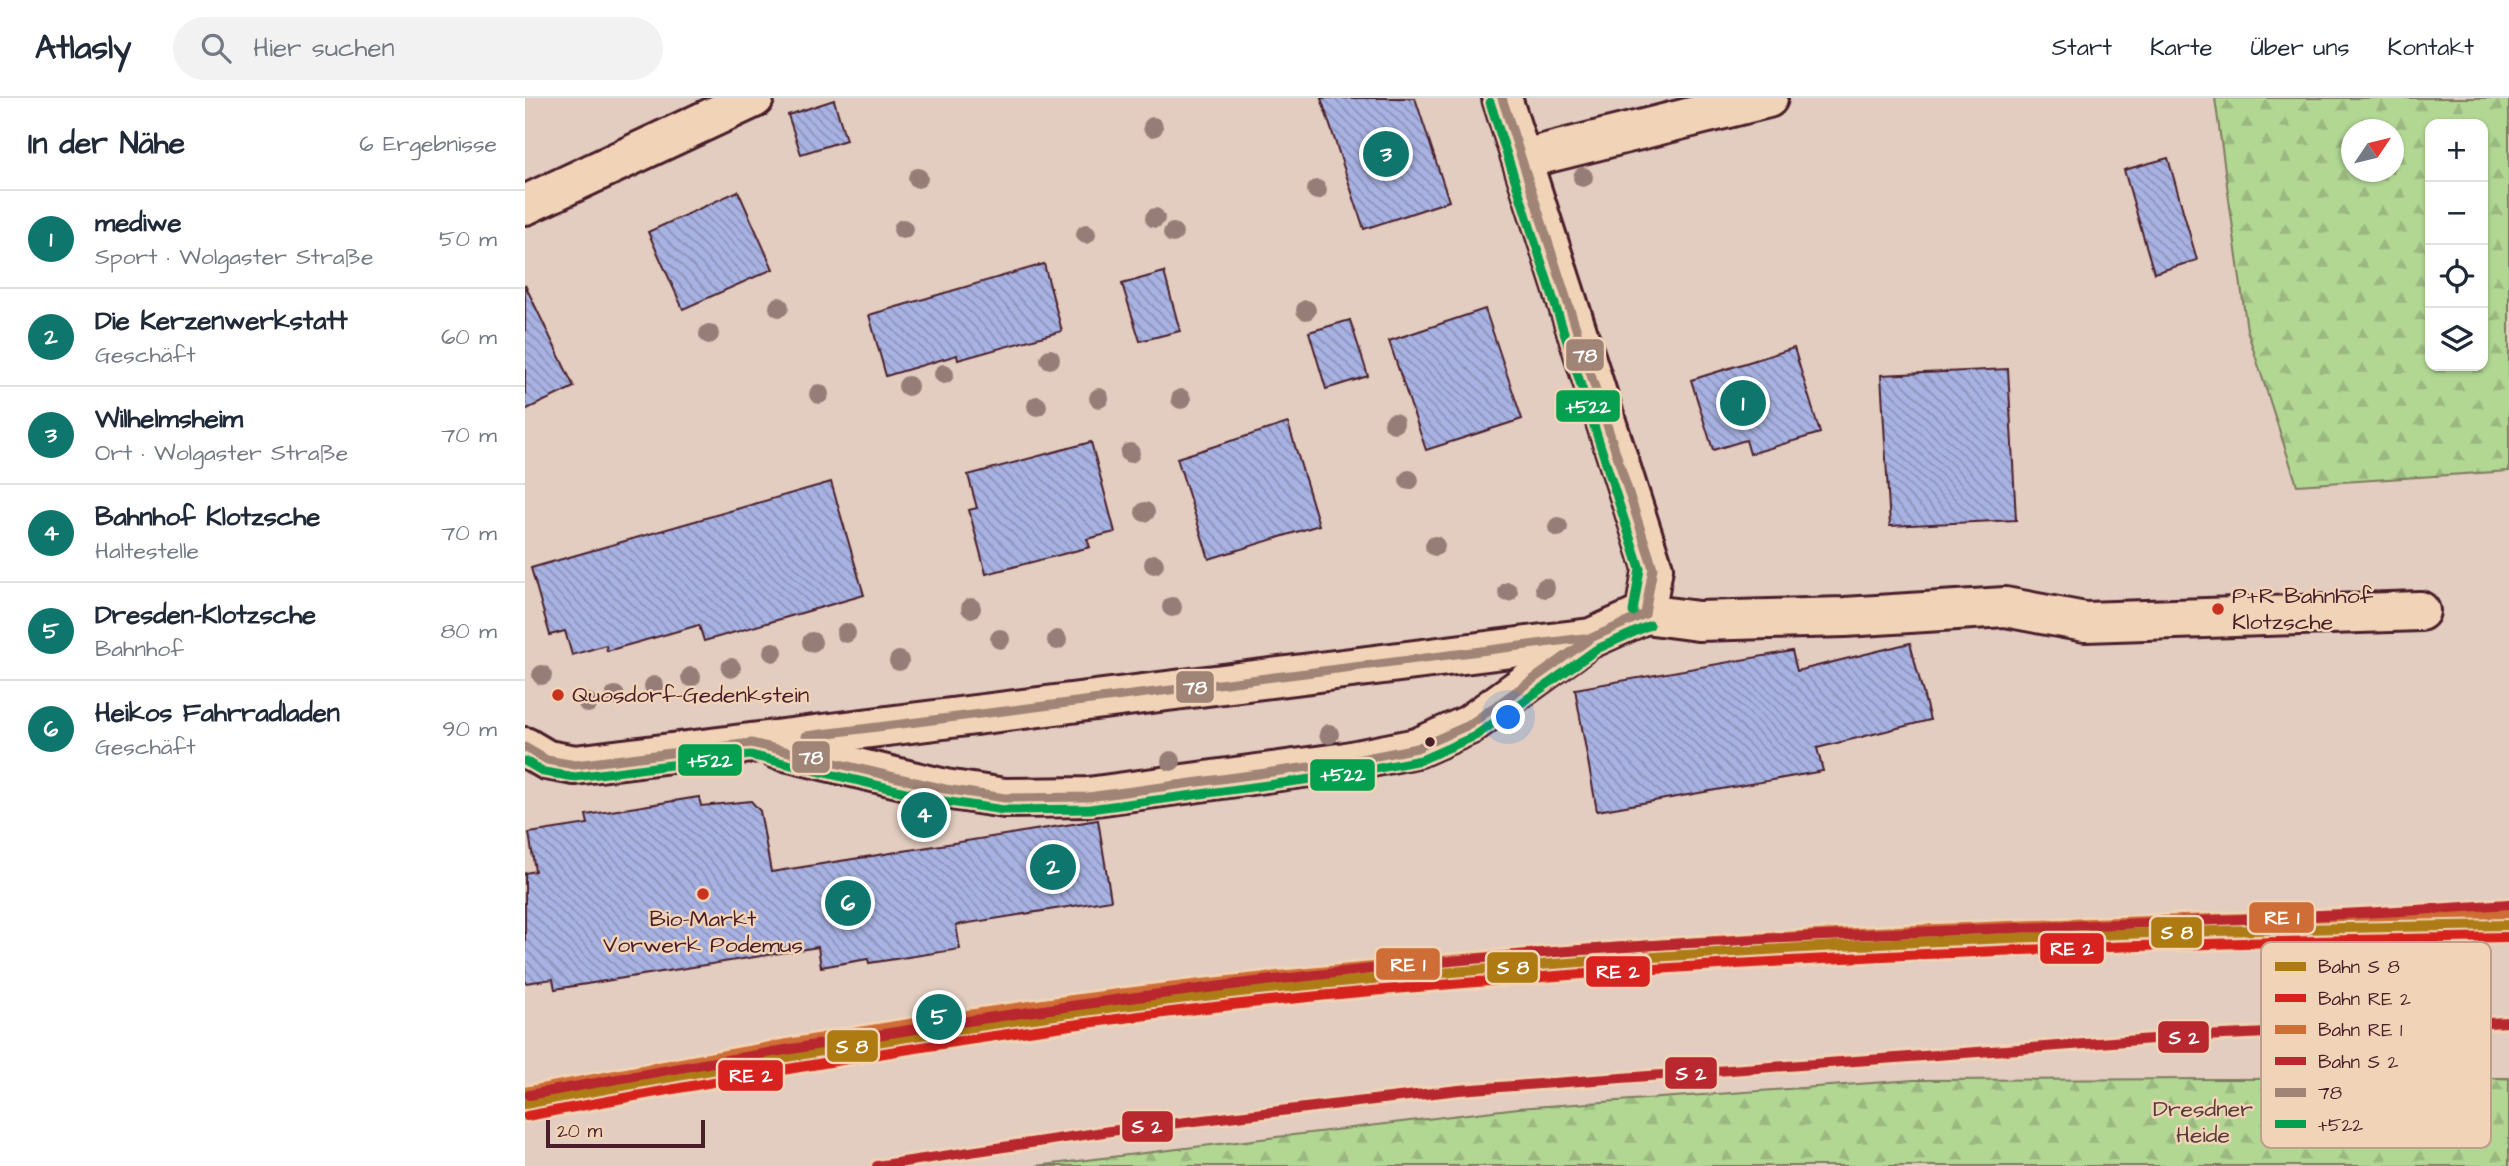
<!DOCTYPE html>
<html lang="de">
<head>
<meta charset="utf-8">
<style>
  :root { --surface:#fff; --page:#f2f2f3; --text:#1f2937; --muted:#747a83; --line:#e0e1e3; --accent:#0f766e }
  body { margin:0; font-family:"Architects Daughter",sans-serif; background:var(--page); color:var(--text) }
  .controls { position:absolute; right:21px; top:21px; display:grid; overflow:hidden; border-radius:14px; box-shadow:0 2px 5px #0004 }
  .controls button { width:63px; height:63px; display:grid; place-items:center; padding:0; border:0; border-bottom:2px solid var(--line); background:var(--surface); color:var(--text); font:35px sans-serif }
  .compass { position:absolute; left:1816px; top:21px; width:63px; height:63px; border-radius:50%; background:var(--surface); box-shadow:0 2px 5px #0004; rotate:55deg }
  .scale { position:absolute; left:21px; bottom:18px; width:159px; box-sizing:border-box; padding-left:7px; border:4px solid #4a1f2b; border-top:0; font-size:19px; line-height:24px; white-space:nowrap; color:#4a1f2b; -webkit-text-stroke:5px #f1d4b7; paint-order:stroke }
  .you { position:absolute; left:984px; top:620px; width:24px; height:24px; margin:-18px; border:5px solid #fff; border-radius:50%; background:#1a73e8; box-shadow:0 0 0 10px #1a73e833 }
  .badge { display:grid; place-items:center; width:46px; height:46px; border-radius:50%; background:var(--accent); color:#fff; font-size:23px; font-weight:700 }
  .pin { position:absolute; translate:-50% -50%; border:4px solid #fff; box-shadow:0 2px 7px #0006 }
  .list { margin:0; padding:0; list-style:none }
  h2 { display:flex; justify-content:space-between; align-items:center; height:91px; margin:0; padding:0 28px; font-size:30px }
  h2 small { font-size:23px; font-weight:400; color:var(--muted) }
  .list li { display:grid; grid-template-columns:46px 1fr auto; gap:21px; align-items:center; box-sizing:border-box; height:98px; padding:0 28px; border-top:2px solid var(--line) }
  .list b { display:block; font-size:26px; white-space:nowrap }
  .list p { margin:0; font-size:23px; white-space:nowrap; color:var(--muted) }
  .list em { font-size:23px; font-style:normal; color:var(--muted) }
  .icon { flex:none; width:38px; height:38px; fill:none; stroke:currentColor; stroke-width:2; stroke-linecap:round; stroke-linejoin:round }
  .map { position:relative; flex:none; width:1984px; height:1068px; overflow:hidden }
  header { display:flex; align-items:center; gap:42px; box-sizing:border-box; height:98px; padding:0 35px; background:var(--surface); border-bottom:2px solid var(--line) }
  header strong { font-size:33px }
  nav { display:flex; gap:38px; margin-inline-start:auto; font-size:24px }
  .search { width:490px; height:63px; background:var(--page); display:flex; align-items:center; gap:18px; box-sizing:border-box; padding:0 24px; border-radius:38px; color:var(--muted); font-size:26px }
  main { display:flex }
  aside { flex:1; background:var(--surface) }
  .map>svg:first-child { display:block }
</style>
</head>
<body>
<header>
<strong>Atlasly</strong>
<div class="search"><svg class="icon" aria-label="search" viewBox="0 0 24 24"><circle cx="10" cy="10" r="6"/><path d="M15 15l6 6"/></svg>Hier suchen</div>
<nav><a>Start</a><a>Karte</a><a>Über uns</a><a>Kontakt</a></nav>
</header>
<main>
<aside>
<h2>In der Nähe<small>6 Ergebnisse</small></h2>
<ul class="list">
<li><span class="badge">1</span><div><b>mediwe</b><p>Sport · Wolgaster Straße</p></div><em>50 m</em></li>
<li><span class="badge">2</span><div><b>Die Kerzenwerkstatt</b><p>Geschäft</p></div><em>60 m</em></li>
<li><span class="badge">3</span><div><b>Wilhelmsheim</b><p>Ort · Wolgaster Straße</p></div><em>70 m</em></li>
<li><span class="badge">4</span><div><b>Bahnhof Klotzsche</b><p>Haltestelle</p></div><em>70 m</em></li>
<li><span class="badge">5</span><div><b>Dresden-Klotzsche</b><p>Bahnhof</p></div><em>80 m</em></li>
<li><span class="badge">6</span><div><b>Heikos Fahrradladen</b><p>Geschäft</p></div><em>90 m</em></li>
</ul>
</aside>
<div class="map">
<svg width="1984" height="1068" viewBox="0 0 1984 1068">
  <defs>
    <pattern id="forest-firs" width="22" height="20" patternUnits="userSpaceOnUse" patternTransform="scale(1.75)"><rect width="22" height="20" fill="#b1d793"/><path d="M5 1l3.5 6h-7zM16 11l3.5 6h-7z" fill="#9ab87f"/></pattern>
    <pattern id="building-back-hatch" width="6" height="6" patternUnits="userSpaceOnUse" patternTransform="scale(1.75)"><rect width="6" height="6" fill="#a8b3e3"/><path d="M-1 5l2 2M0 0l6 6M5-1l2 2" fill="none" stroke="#8b91b8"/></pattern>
  </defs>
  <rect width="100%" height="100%" fill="#e2cdc0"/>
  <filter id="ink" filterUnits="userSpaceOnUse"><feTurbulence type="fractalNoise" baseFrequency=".0143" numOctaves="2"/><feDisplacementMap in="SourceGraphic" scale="14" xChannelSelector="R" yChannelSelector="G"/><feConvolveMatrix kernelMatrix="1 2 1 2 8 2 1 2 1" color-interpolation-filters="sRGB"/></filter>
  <g filter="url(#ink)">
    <g fill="url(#forest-firs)" stroke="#7e7b5f" stroke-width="2" fill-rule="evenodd">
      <path d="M 1690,0 L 1984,0 L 1984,373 L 1772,387 L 1722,232 ZM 1905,26 L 1958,26 L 1958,268 L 1905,268 ZM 1826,32 L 1868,32 L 1868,74 L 1826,74 Z"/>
      <polygon points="1984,980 1984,1068 511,1068 993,1010 1389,982"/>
    </g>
    <g fill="url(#building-back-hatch)" stroke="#4a1f2b" stroke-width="2">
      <polygon points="796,0 890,0 924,103 839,131"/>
      <polygon points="309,2 321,42 276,56 263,17"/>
      <polygon points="1643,60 1672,162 1629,175 1599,72"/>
      <polygon points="213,93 248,171 158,211 123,134"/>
      <polygon points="519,166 537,233 433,262 432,257 361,278 344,217"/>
      <polygon points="639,174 655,233 615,243 597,186"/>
      <polygon points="0,187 49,289 0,312"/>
      <polygon points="960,211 997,321 901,352 864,243"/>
      <polygon points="825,222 843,278 801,291 784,234"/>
      <polygon points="1269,250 1295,335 1225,356 1221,342 1188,352 1166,282"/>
      <polygon points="1483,271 1491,422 1365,428 1356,277"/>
      <polygon points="763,325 794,427 684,461 652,360"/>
      <polygon points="566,344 590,434 562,441 565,449 461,476 444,412 452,410 443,377"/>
      <polygon points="306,384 339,497 179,543 174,527 82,553 81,547 47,557 40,533 25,537 6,470"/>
      <polygon points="1385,545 1405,622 1292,650 1298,673 1072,713 1050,591 1267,553 1272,573"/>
      <polygon points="174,699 176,708 226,703 235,713 246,774 573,722 586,802 431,827 435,851 344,865 343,861 296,869 293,849 30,891 28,881 0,885 0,775 10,773 4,735 63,726 61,717"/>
    </g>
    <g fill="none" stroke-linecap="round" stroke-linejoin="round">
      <defs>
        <g id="minor">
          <polyline points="977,0 1128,470 1120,516"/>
          <polyline points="998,61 1243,0"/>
          <polyline points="0,107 229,0"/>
          <polyline points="1120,516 1173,523 1320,519 1480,509 1560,524 1895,513"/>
          <polyline points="0,649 22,662 50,667 1066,540 1120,516"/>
          <polyline points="252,651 420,691 480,700 563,699 821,664 892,650 944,627 1063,541"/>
        </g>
      </defs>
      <use href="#minor" stroke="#4a1f2b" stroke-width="44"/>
      <use href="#minor" stroke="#f1d4b7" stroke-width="38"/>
      <defs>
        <g id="bus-1">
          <polyline points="977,0 1128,470 1120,516"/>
          <polyline points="281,638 1059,540"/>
          <polyline points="0,649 22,662 50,667 226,645 420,691 480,700 563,699 821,664 892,650 944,627 1066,540 1120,516"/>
        </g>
        <g id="bus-2">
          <polyline points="965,4 1115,471 1108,514"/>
          <polyline points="0,663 19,674 50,679 225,657 418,703 479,712 565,711 823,676 896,662 950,638 1072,551 1125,527"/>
        </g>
      </defs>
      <use href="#bus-1" stroke="#f1d4b7" stroke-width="14"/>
      <use href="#bus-2" stroke="#f1d4b7" stroke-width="14"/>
      <use href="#bus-1" stroke="#a08476" stroke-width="9"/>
      <use href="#bus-2" stroke="#049f4f" stroke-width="9"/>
      <defs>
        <path id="rail-1" d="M 0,1006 C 246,960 493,917 743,891 C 1156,849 1569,833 1984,827"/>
        <path id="rail-2" d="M 2,1018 C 248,972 495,929 744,903 C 1157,861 1570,846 1984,839"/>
        <path id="rail-3" d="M 0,994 C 246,947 493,904 743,879 C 1156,837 1569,821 1984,815"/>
        <g id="rail-4">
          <path d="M 4,997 C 336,936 669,884 1005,856 C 1331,830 1658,829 1984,806"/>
          <polyline points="352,1068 585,1033 934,992 1655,939 1984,924"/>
        </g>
      </defs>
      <use href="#rail-1" stroke="#f1d4b7" stroke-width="16"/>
      <use href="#rail-2" stroke="#f1d4b7" stroke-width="16"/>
      <use href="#rail-3" stroke="#f1d4b7" stroke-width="16"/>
      <use href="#rail-4" stroke="#f1d4b7" stroke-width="16"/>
      <use href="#rail-1" stroke="#ae7b13" stroke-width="10"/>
      <use href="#rail-2" stroke="#d7221f" stroke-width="10"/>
      <use href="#rail-3" stroke="#ce6d35" stroke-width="10"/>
      <use href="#rail-4" stroke="#b8282e" stroke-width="10"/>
    </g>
    <g fill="#977d77">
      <circle cx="628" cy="29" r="10"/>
      <circle cx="1058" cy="79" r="10"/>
      <circle cx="393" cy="80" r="10"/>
      <circle cx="792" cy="92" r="10"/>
      <circle cx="630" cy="120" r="10"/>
      <circle cx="378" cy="131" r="10"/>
      <circle cx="648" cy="135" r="10"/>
      <circle cx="561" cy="136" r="10"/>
      <circle cx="254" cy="209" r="10"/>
      <circle cx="781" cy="212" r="10"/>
      <circle cx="184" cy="236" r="10"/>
      <circle cx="525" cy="261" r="10"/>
      <circle cx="419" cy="276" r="10"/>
      <circle cx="383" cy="288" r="10"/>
      <circle cx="294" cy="296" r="10"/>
      <circle cx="574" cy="300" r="10"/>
      <circle cx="656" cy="301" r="10"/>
      <circle cx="512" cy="308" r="10"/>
      <circle cx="869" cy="325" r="10"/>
      <circle cx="605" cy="355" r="10"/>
      <circle cx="884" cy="382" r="10"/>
      <circle cx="620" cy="414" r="10"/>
      <circle cx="1033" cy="429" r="10"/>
      <circle cx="910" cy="448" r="10"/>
      <circle cx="629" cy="466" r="10"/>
      <circle cx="1020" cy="490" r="10"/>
      <circle cx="983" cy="494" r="10"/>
      <circle cx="647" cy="509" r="10"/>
      <circle cx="446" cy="510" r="10"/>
      <circle cx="321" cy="535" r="10"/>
      <circle cx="475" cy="541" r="10"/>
      <circle cx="532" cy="542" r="10"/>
      <circle cx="287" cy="544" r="10"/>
      <circle cx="248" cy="554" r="10"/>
      <circle cx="374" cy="563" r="10"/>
      <circle cx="206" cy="570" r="10"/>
      <circle cx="17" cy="577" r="10"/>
      <circle cx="166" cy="579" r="10"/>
      <circle cx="129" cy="588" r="10"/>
      <circle cx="90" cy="598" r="10"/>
      <circle cx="63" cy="605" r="10"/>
      <circle cx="804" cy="636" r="10"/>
      <circle cx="646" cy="663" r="10"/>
    </g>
  </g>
  <g fill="#c8321e" stroke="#f1d4b7" stroke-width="2.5">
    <circle cx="1693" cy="511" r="7"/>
    <circle cx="33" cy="597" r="7"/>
    <circle cx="178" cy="796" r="7"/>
  </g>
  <circle fill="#4a1f2b" stroke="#f1d4b7" stroke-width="2.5" cx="905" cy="644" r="6"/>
  <g text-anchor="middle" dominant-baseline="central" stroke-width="5" stroke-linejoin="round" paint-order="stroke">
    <g font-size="23" fill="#4a1f2b" stroke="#f1d4b7" text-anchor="start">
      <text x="1707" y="498">P+R Bahnhof<tspan x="1707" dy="26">Klotzsche</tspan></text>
      <text x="47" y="597">Quosdorf-Gedenkstein</text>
      <text x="178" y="821" text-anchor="middle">Bio-Markt<tspan x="178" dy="26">Vorwerk Podemus</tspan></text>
    </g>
    <g font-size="23" fill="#593b3b" stroke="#f1d4b7">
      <text x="1678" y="1011">Dresdner<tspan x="1678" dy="26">Heide</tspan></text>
    </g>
  </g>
  <rect x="1736" y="844" width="230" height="206" rx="10" fill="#f1d4b7" stroke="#bf9e8d" stroke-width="2"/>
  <rect x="1750" y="864" width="31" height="9" fill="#ae7b13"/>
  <rect x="1750" y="896" width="31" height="8" fill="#d7221f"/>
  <rect x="1750" y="927" width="31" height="9" fill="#ce6d35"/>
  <rect x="1750" y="959" width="31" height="8" fill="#b8282e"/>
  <rect x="1750" y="990" width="31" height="9" fill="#a08476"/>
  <rect x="1750" y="1022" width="31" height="8" fill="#049f4f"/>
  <g font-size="19" fill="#4a1f2b">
    <text x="1793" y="875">Bahn S 8</text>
    <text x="1793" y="907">Bahn RE 2</text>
    <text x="1793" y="938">Bahn RE 1</text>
    <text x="1793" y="970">Bahn S 2</text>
    <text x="1793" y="1001">78</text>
    <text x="1793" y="1033">+522</text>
  </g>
  <g stroke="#f1d4b7" stroke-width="2.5">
    <rect x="1040" y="240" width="40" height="34" rx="7" fill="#a08476"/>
    <rect x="1030" y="291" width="66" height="34" rx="7" fill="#049f4f"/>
    <rect x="650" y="572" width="40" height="34" rx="7" fill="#a08476"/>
    <rect x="266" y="642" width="40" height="34" rx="7" fill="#a08476"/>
    <rect x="152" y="645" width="66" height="34" rx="7" fill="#049f4f"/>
    <rect x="784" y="660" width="67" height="34" rx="7" fill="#049f4f"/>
    <rect x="1723" y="803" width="67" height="33" rx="7" fill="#ce6d35"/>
    <rect x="1625" y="818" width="53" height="33" rx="7" fill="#ae7b13"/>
    <rect x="1514" y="834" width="66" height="33" rx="7" fill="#d7221f"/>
    <rect x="850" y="849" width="66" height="34" rx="7" fill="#ce6d35"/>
    <rect x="961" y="853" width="53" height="33" rx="7" fill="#ae7b13"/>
    <rect x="1060" y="857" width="66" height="33" rx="7" fill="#d7221f"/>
    <rect x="1632" y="922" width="53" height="34" rx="7" fill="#b8282e"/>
    <rect x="301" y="931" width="53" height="34" rx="7" fill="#ae7b13"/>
    <rect x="1139" y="958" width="54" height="34" rx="7" fill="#b8282e"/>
    <rect x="192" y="961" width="67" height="33" rx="7" fill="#d7221f"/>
    <rect x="596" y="1012" width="53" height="33" rx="7" fill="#b8282e"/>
  </g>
  <g font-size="19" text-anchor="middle" font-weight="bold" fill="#fff">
    <text x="1060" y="264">78</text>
    <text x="1063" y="315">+522</text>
    <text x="670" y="596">78</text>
    <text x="286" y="666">78</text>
    <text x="185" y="669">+522</text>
    <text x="818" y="683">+522</text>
    <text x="1757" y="826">RE 1</text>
    <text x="1652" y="841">S 8</text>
    <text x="1547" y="857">RE 2</text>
    <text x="883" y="873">RE 1</text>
    <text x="988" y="876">S 8</text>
    <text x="1093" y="880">RE 2</text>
    <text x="1659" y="946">S 2</text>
    <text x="327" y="955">S 8</text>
    <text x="1166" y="982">S 2</text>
    <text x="226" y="984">RE 2</text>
    <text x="622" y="1035">S 2</text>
  </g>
</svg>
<div class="controls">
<button>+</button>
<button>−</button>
<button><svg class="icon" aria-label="locate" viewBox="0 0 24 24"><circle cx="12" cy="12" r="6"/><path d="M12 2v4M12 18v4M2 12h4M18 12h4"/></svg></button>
<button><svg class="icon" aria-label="layers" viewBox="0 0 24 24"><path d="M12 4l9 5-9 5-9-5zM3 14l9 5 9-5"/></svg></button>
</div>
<svg class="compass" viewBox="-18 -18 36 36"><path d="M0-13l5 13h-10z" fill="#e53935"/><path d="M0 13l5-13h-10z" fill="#747a83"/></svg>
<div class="scale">20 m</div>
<div class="you"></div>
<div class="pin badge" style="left:1218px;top:305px">1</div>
<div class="pin badge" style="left:528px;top:769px">2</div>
<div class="pin badge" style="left:861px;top:56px">3</div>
<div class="pin badge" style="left:399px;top:717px">4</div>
<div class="pin badge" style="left:414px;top:919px">5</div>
<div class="pin badge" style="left:323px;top:805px">6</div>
</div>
</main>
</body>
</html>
